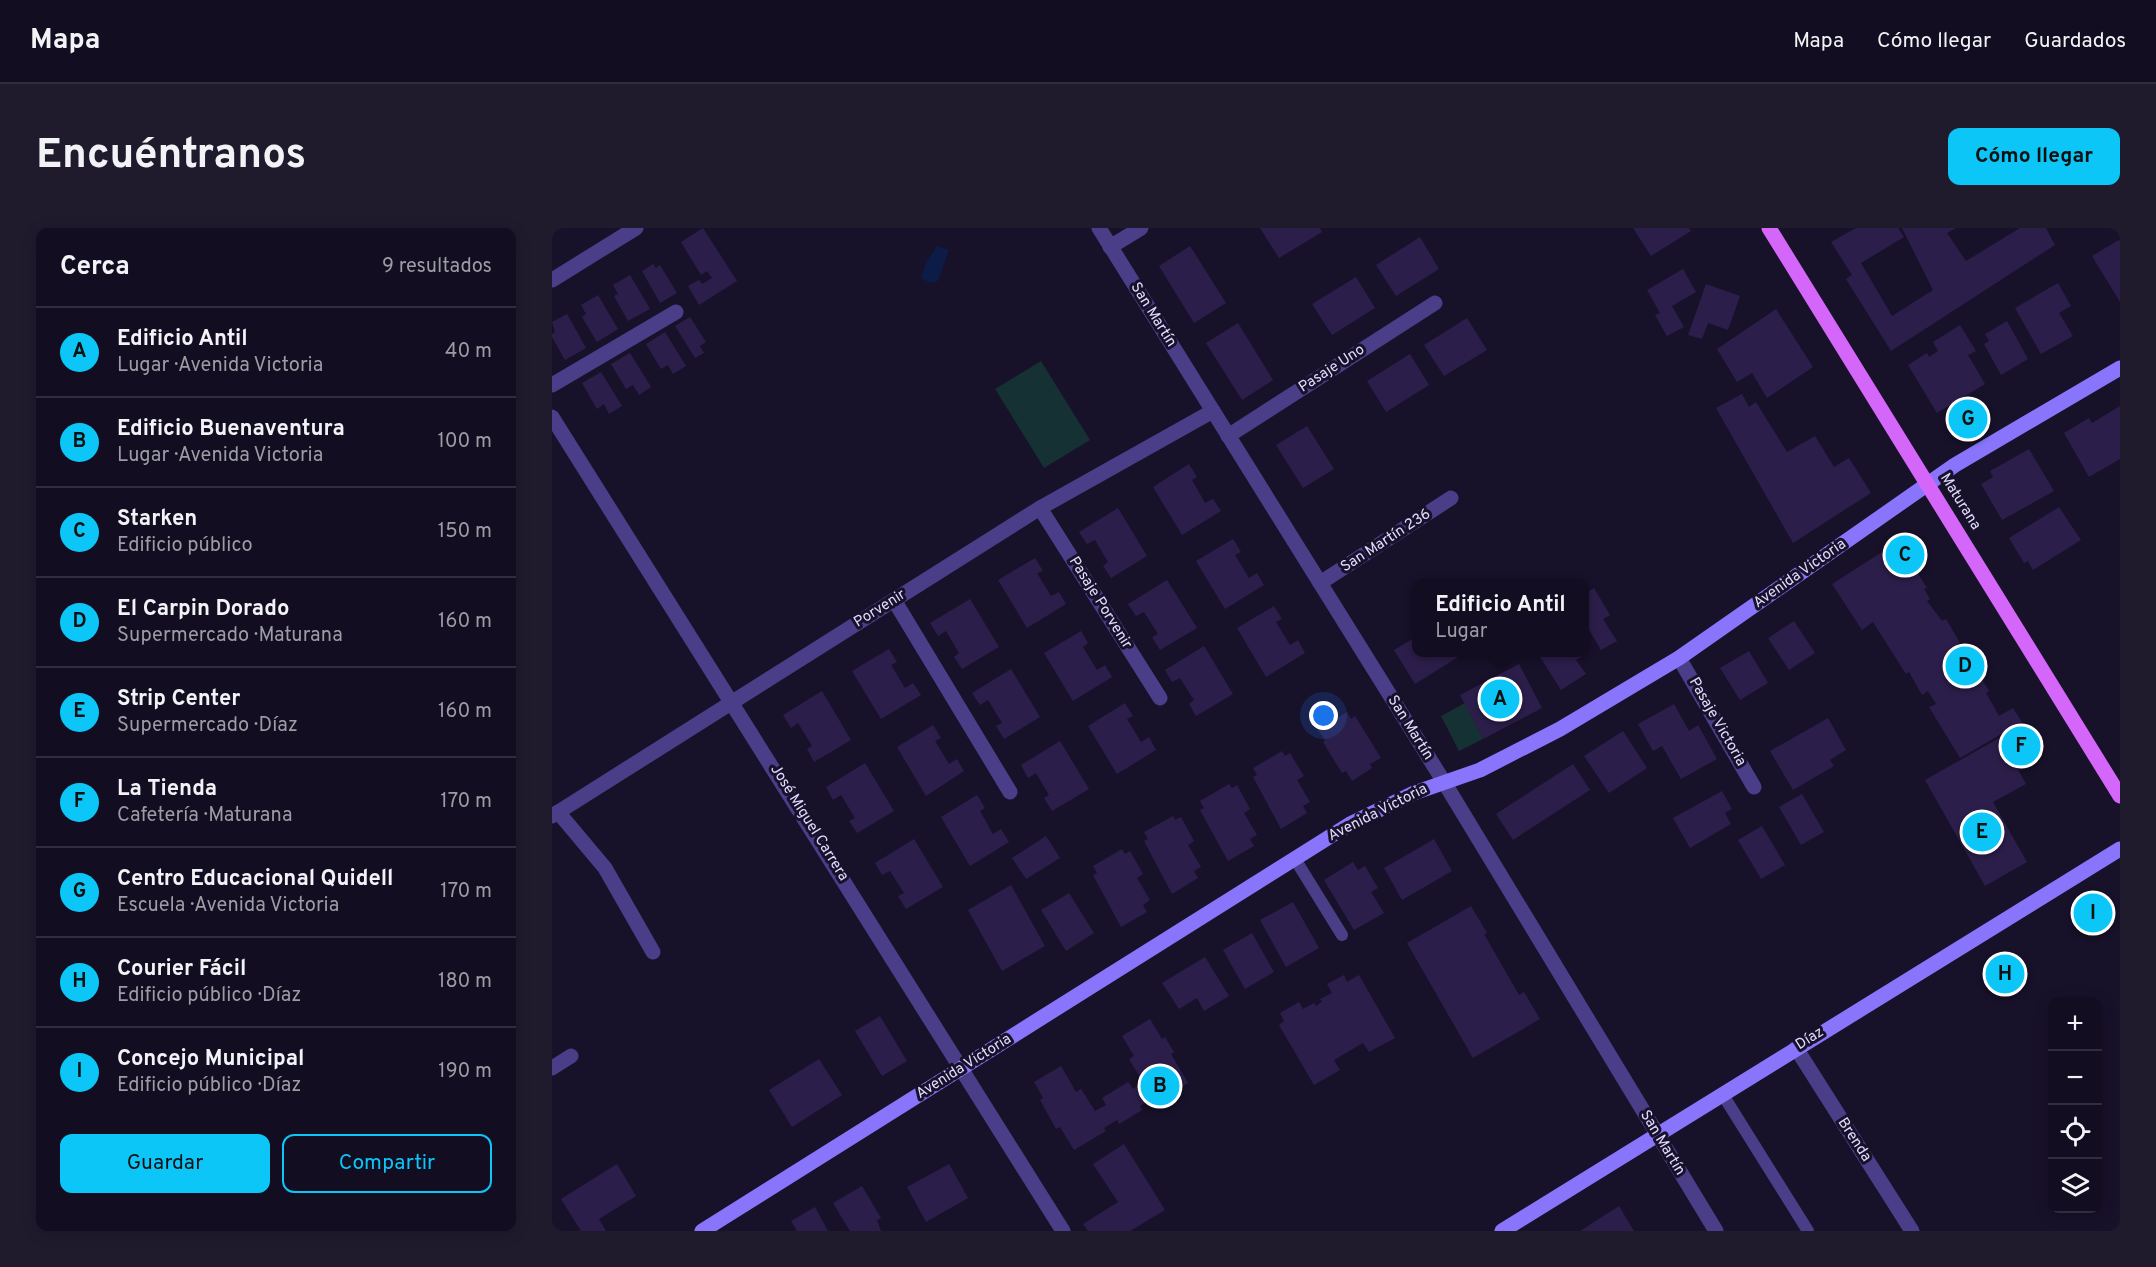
<!DOCTYPE html>
<html lang="es">
<head>
<meta charset="utf-8">
<style>
  :root { --surface:#120d20; --page:#1f1b2d; --text:#f1f3f6; --muted:#9c9ca5; --line:#312d3e; --accent:#0dc6f8 }
  body { margin:0; font-family:Overpass,sans-serif; background:var(--page); color:var(--text) }
  .controls { position:absolute; right:18px; bottom:18px; display:grid; overflow:hidden; border-radius:12px; box-shadow:0 3px 15px #0003 }
  .controls button { width:54px; height:54px; display:grid; place-items:center; padding:0; border:0; border-bottom:2px solid var(--line); background:var(--surface); color:var(--text); font:30px sans-serif }
  .you { position:absolute; left:772px; top:488px; width:21px; height:21px; margin:-15px; border:4px solid #fff; border-radius:50%; background:#1a73e8; box-shadow:0 0 0 9px #1a73e833 }
  .badge { display:grid; place-items:center; width:39px; height:39px; border-radius:50%; background:var(--accent); color:#111; font-size:20px; font-weight:700 }
  .pin { position:absolute; translate:-50% -50%; border:3px solid #fff; box-shadow:0 2px 6px #0006 }
  .popup { position:absolute; left:860px; top:351px; width:177px; height:78px; box-sizing:border-box; display:grid; place-content:center; border-radius:12px; background:var(--surface); filter:drop-shadow(0 2px 4px #0005); font-size:20px; white-space:nowrap; color:var(--muted) }
  .popup b { font-size:22px; color:var(--text) }
  .popup::after { content:''; position:absolute; left:50%; top:100%; margin-left:-12px; border:12px solid transparent; border-top-color:var(--surface) }
  .list { margin:0; padding:0; list-style:none }
  h2 { display:flex; justify-content:space-between; align-items:center; height:78px; margin:0; padding:0 24px; font-size:26px }
  h2 small { font-size:20px; font-weight:400; color:var(--muted) }
  .list li { display:grid; grid-template-columns:39px 1fr auto; gap:18px; align-items:center; box-sizing:border-box; height:90px; padding:0 24px; border-top:2px solid var(--line) }
  .list b { display:block; font-size:22px; white-space:nowrap }
  .list p { margin:0; font-size:20px; white-space:nowrap; color:var(--muted) }
  .list em { font-size:20px; font-style:normal; color:var(--muted) }
  .actions { display:flex; gap:12px; padding:18px 24px }
  .actions a { flex:1; padding:14px 0; border:2px solid var(--accent); border-radius:12px; text-align:center; font-size:21px; color:var(--accent) }
  .actions .main { background:var(--accent); color:#111 }
  .icon { flex:none; width:33px; height:33px; fill:none; stroke:currentColor; stroke-width:2; stroke-linecap:round; stroke-linejoin:round }
  .map { position:relative; flex:none; width:1568px; height:1003px; overflow:hidden; border-radius:12px }
  header { display:flex; align-items:center; gap:36px; box-sizing:border-box; height:84px; padding:0 30px; background:var(--surface); border-bottom:2px solid var(--line) }
  header strong { font-size:28px }
  nav { display:flex; gap:33px; margin-inline-start:auto; font-size:21px }
  .intro { display:flex; align-items:center; justify-content:space-between; box-sizing:border-box; height:144px; padding:0 36px }
  h1 { margin:0; font-size:42px }
  .button { padding:15px 27px; border-radius:12px; background:var(--accent); color:#111; font-size:21px; font-weight:700 }
  main { display:flex; gap:36px; padding:0 36px }
  aside { flex:1; background:var(--surface); border-radius:12px; box-shadow:0 3px 15px #0003 }
  .map>svg:first-child { display:block }
</style>
</head>
<body>
<header>
<strong>Mapa</strong>
<nav><a>Mapa</a><a>Cómo llegar</a><a>Guardados</a></nav>
</header>
<div class="intro"><h1>Encuéntranos</h1><a class="button">Cómo llegar</a></div>
<main>
<aside>
<h2>Cerca<small>9 resultados</small></h2>
<ul class="list">
<li><span class="badge">A</span><div><b>Edificio Antil</b><p>Lugar · Avenida Victoria</p></div><em>40 m</em></li>
<li><span class="badge">B</span><div><b>Edificio Buenaventura</b><p>Lugar · Avenida Victoria</p></div><em>100 m</em></li>
<li><span class="badge">C</span><div><b>Starken</b><p>Edificio público</p></div><em>150 m</em></li>
<li><span class="badge">D</span><div><b>El Carpin Dorado</b><p>Supermercado · Maturana</p></div><em>160 m</em></li>
<li><span class="badge">E</span><div><b>Strip Center</b><p>Supermercado · Díaz</p></div><em>160 m</em></li>
<li><span class="badge">F</span><div><b>La Tienda</b><p>Cafetería · Maturana</p></div><em>170 m</em></li>
<li><span class="badge">G</span><div><b>Centro Educacional Quidell</b><p>Escuela · Avenida Victoria</p></div><em>170 m</em></li>
<li><span class="badge">H</span><div><b>Courier Fácil</b><p>Edificio público · Díaz</p></div><em>180 m</em></li>
<li><span class="badge">I</span><div><b>Concejo Municipal</b><p>Edificio público · Díaz</p></div><em>190 m</em></li>
</ul>
<div class="actions"><a class="main">Guardar</a><a>Compartir</a></div>
</aside>
<div class="map">
<svg width="1568" height="1003" viewBox="0 0 1568 1003">
  <rect width="100%" height="100%" fill="#18112a"/>
  <g fill="#153133">
    <polygon points="489,133 538,212 492,240 443,161"/>
    <polygon points="913,475 931,511 907,523 889,488"/>
  </g>
  <polygon fill="#0d1b47" points="385,18 397,22 386,53 378,55 369,50 374,34"/>
  <g fill="#2c1e4a">
    <polygon points="151,0 185,53 147,77 136,58 147,52 150,56 160,50 155,43 149,47 129,14"/>
    <polygon points="708,0 768,0 770,4 727,30"/>
    <polygon points="1081,0 1137,0 1139,3 1099,28"/>
    <polygon points="1304,0 1346,0 1352,9 1309,35 1340,88 1381,62 1350,0 1404,0 1395,5 1414,33 1468,0 1494,0 1503,17 1339,123 1294,51 1300,47 1279,14"/>
    <polygon points="868,9 887,41 844,68 824,37"/>
    <polygon points="1567,12 1568,13 1568,74 1540,28"/>
    <polygon points="638,18 674,75 642,95 607,38"/>
    <polygon points="101,36 104,40 108,37 125,65 108,75 90,43"/>
    <polygon points="1131,41 1144,64 1120,78 1132,99 1115,108 1103,87 1108,85 1095,62"/>
    <polygon points="78,47 98,81 76,93 62,68 66,66 61,57"/>
    <polygon points="804,49 823,80 780,107 760,76"/>
    <polygon points="1506,55 1519,78 1507,85 1521,108 1489,126 1463,80"/>
    <polygon points="1154,56 1188,68 1176,102 1156,95 1150,111 1136,107"/>
    <polygon points="46,67 66,101 45,114 30,89 34,86 29,77"/>
    <polygon points="1224,81 1261,139 1215,170 1200,145 1185,154 1165,121"/>
    <polygon points="15,86 34,120 13,132 0,109 0,106 3,104 0,94"/>
    <polygon points="138,89 154,114 148,118 152,125 143,130 123,98"/>
    <polygon points="915,90 935,122 892,148 872,117"/>
    <polygon points="1455,93 1476,131 1449,147 1432,116 1437,113 1433,106"/>
    <polygon points="686,95 721,152 690,172 654,115"/>
    <polygon points="1408,97 1424,123 1416,127 1433,156 1385,185 1356,137 1375,125 1377,129 1386,123 1381,114"/>
    <polygon points="113,104 134,138 121,146 116,137 109,141 94,116"/>
    <polygon points="78,125 99,159 87,167 81,157 74,161 59,136"/>
    <polygon points="858,126 877,157 834,184 815,153"/>
    <polygon points="49,144 70,178 57,186 52,176 45,181 30,155"/>
    <polygon points="1190,166 1197,179 1204,174 1235,224 1263,208 1282,239 1297,230 1319,265 1241,315 1164,180"/>
    <polygon points="1568,178 1568,231 1537,249 1512,205 1537,190 1540,195"/>
    <polygon points="755,198 782,241 751,260 724,217"/>
    <polygon points="1477,221 1502,263 1450,292 1429,256 1441,249 1438,243"/>
    <polygon points="637,236 645,249 640,252 653,275 661,271 669,283 630,307 601,259"/>
    <polygon points="1507,279 1529,312 1481,342 1476,333 1472,335 1457,310"/>
    <polygon points="566,280 595,328 559,350 551,338 556,334 543,312 535,316 527,304"/>
    <polygon points="681,311 689,324 683,327 697,350 705,345 712,357 673,381 644,333"/>
    <polygon points="1346,314 1375,360 1372,361 1378,371 1375,373 1390,393 1394,391 1408,415 1403,418 1409,427 1414,424 1437,463 1434,465 1447,488 1461,480 1470,494 1408,530 1377,479 1384,476 1376,463 1370,467 1357,444 1354,446 1321,394 1310,402 1280,356"/>
    <polygon points="483,330 491,343 485,345 499,368 507,364 514,376 475,400 446,352"/>
    <polygon points="615,352 645,400 608,422 600,409 606,406 592,384 584,388 576,376"/>
    <polygon points="1042,360 1058,387 1051,391 1065,413 1049,422 1036,400 1032,403 1032,366"/>
    <polygon points="418,371 447,419 410,441 402,429 407,425 394,403 386,408 378,395"/>
    <polygon points="722,378 730,391 724,394 738,417 746,412 753,425 714,449 685,400"/>
    <polygon points="1242,393 1263,425 1237,442 1216,410"/>
    <polygon points="529,403 536,415 531,419 545,442 553,437 560,449 521,473 492,425"/>
    <polygon points="864,409 864,424 914,424 863,456 842,422"/>
    <polygon points="652,418 681,466 644,488 637,476 642,472 628,450 620,454 613,442"/>
    <polygon points="337,421 345,434 339,437 353,460 361,455 369,467 329,491 300,443"/>
    <polygon points="1197,423 1216,455 1188,472 1168,440"/>
    <polygon points="996,424 1030,424 1032,427 1024,432 1034,446 1009,462 988,429"/>
    <polygon points="967,436 990,480 931,511 908,467"/>
    <polygon points="459,441 488,489 452,511 444,498 450,495 436,472 428,477 420,465"/>
    <polygon points="270,463 299,512 262,534 255,521 260,518 246,495 239,500 231,487"/>
    <polygon points="573,475 581,488 575,491 589,514 597,509 604,522 565,546 536,498"/>
    <polygon points="1122,476 1137,503 1146,497 1165,531 1129,551 1110,518 1101,523 1086,496"/>
    <polygon points="795,484 799,491 803,488 829,530 818,536 820,540 800,553 794,543 790,545 771,514 773,512 766,502"/>
    <polygon points="1276,490 1294,522 1278,532 1282,538 1241,562 1218,523"/>
    <polygon points="1472,496 1485,519 1461,532 1474,556 1441,574 1475,634 1433,658 1373,552"/>
    <polygon points="381,497 389,510 383,513 397,536 405,531 412,543 374,568 345,519"/>
    <polygon points="1071,503 1095,540 1057,565 1032,528"/>
    <polygon points="508,513 537,561 500,583 492,570 497,567 484,545 476,550 469,537"/>
    <polygon points="730,523 733,528 738,525 752,548 745,552 758,574 751,578 755,585 729,601 701,549 705,547 701,540"/>
    <polygon points="313,535 342,583 305,605 297,593 303,590 289,567 281,572 274,559"/>
    <polygon points="1021,536 1038,562 961,612 944,586"/>
    <polygon points="677,556 680,560 685,557 698,581 692,585 705,607 698,611 702,618 676,633 648,582 652,580 648,573"/>
    <polygon points="1170,563 1180,581 1173,585 1179,596 1138,620 1121,590"/>
    <polygon points="1250,566 1272,604 1249,617 1227,579"/>
    <polygon points="425,567 433,580 428,583 441,606 449,601 457,614 418,638 389,589"/>
    <polygon points="621,588 623,592 629,589 642,613 636,617 649,639 642,643 646,650 620,666 592,613 596,611 592,604"/>
    <polygon points="1210,598 1233,637 1209,651 1186,612"/>
    <polygon points="494,608 508,630 474,651 460,630"/>
    <polygon points="362,611 391,659 354,681 346,668 352,665 338,643 330,647 323,635"/>
    <polygon points="882,611 900,643 850,672 832,640"/>
    <polygon points="570,621 573,626 578,623 591,646 585,650 598,672 591,677 595,684 569,699 541,647 545,645 541,638"/>
    <polygon points="801,634 806,642 813,638 826,660 819,664 832,685 802,702 772,652"/>
    <polygon points="459,657 493,718 450,743 416,682"/>
    <polygon points="517,665 542,705 514,723 489,682"/>
    <polygon points="741,674 767,720 734,739 708,692"/>
    <polygon points="919,678 935,705 932,706 967,767 972,764 988,791 921,830 855,715"/>
    <polygon points="700,705 722,744 693,761 671,722"/>
    <polygon points="653,729 677,768 652,783 645,770 627,781 610,755"/>
    <polygon points="792,747 795,754 807,747 843,810 817,824 811,815 782,832 788,842 762,857 727,797 732,793 728,785 747,774 751,781 762,775 764,778 770,774 768,771 780,765 775,756"/>
    <polygon points="328,788 355,833 330,848 303,803"/>
    <polygon points="598,791 610,811 613,809 622,824 619,826 636,855 603,874 601,870 588,878 590,882 567,896 565,892 552,900 554,903 522,922 508,899 504,901 488,872 491,870 482,854 509,838 524,864 529,861 543,883 554,877 550,870 576,854 581,861 591,854 577,831 582,828 570,808"/>
    <polygon points="267,831 290,867 240,899 217,862"/>
    <polygon points="572,916 613,982 578,1003 536,1003 531,996 566,974 541,936"/>
    <polygon points="65,936 84,968 47,991 54,1003 29,1003 9,971"/>
    <polygon points="397,936 416,970 374,994 355,959"/>
    <polygon points="310,958 329,990 325,992 329,1003 298,1003 281,975"/>
    <polygon points="1067,978 1082,1003 1028,1003"/>
    <polygon points="263,979 276,1003 245,1003 239,993"/>
  </g>
  <g fill="none" stroke-linecap="round" stroke-linejoin="round">
    <g stroke="#493e87" stroke-width="12">
      <polyline points="743,631 790,707"/>
      <polyline points="1171,867 1256,1003"/>
    </g>
    <g stroke="#493e87" stroke-width="15">
      <polyline points="547,0 892,554 1164,1003"/>
      <polyline points="558,19 589,0"/>
      <polyline points="0,52 84,0"/>
      <polyline points="0,157 124,84"/>
      <polyline points="0,189 511,1003"/>
      <polyline points="676,208 883,75"/>
      <polyline points="488,280 608,470"/>
      <polyline points="768,355 899,270"/>
      <polyline points="342,372 458,564"/>
      <polyline points="1127,430 1202,559"/>
      <polyline points="6,584 53,640 101,724"/>
      <polyline points="0,588 488,280 661,183"/>
      <polyline points="1244,820 1360,1003"/>
      <polyline points="0,840 19,828"/>
    </g>
    <g stroke="#8875fb" stroke-width="15">
      <polyline points="150,1003 798,596 862,565 928,542 1008,501 1127,430 1403,237 1568,140"/>
      <polyline points="950,1003 1568,621"/>
    </g>
    <polyline stroke="#d466fa" stroke-width="15" points="1217,0 1568,568"/>
  </g>
  <g text-anchor="middle" dominant-baseline="central" stroke-width="6" stroke-linejoin="round" paint-order="stroke">
    <g font-size="15" fill="#e3dbfe" stroke="#18112a">
      <text transform="translate(601 87) rotate(58)">San Martín</text>
      <text transform="translate(780 141) rotate(-33)">Pasaje Uno</text>
      <text transform="translate(1408 274) rotate(58)">Maturana</text>
      <text transform="translate(834 313) rotate(-33)">San Martín 236</text>
      <text transform="translate(1248 346) rotate(-35)">Avenida Victoria</text>
      <text transform="translate(548 375) rotate(58)">Pasaje Porvenir</text>
      <text transform="translate(328 381) rotate(-32)">Porvenir</text>
      <text transform="translate(1165 494) rotate(60)">Pasaje Victoria</text>
      <text transform="translate(858 500) rotate(58)">San Martín</text>
      <text transform="translate(826 585) rotate(-27)">Avenida Victoria</text>
      <text transform="translate(257 595) rotate(58)">José Miguel Carrera</text>
      <text transform="translate(1258 811) rotate(-32)">Díaz</text>
      <text transform="translate(412 839) rotate(-32)">Avenida Victoria</text>
      <text transform="translate(1302 912) rotate(57)">Brenda</text>
      <text transform="translate(1110 915) rotate(59)">San Martín</text>
    </g>
  </g>
</svg>
<div class="controls">
<button>+</button>
<button>−</button>
<button><svg class="icon" aria-label="locate" viewBox="0 0 24 24"><circle cx="12" cy="12" r="6"/><path d="M12 2v4M12 18v4M2 12h4M18 12h4"/></svg></button>
<button><svg class="icon" aria-label="layers" viewBox="0 0 24 24"><path d="M12 4l9 5-9 5-9-5zM3 14l9 5 9-5"/></svg></button>
</div>
<div class="you"></div>
<div class="pin badge" style="left:948px;top:471px">A</div>
<div class="popup"><b>Edificio Antil</b>Lugar</div>
<div class="pin badge" style="left:608px;top:858px">B</div>
<div class="pin badge" style="left:1353px;top:327px">C</div>
<div class="pin badge" style="left:1413px;top:438px">D</div>
<div class="pin badge" style="left:1430px;top:604px">E</div>
<div class="pin badge" style="left:1469px;top:518px">F</div>
<div class="pin badge" style="left:1416px;top:191px">G</div>
<div class="pin badge" style="left:1453px;top:746px">H</div>
<div class="pin badge" style="left:1541px;top:685px">I</div>
</div>
</main>
</body>
</html>
